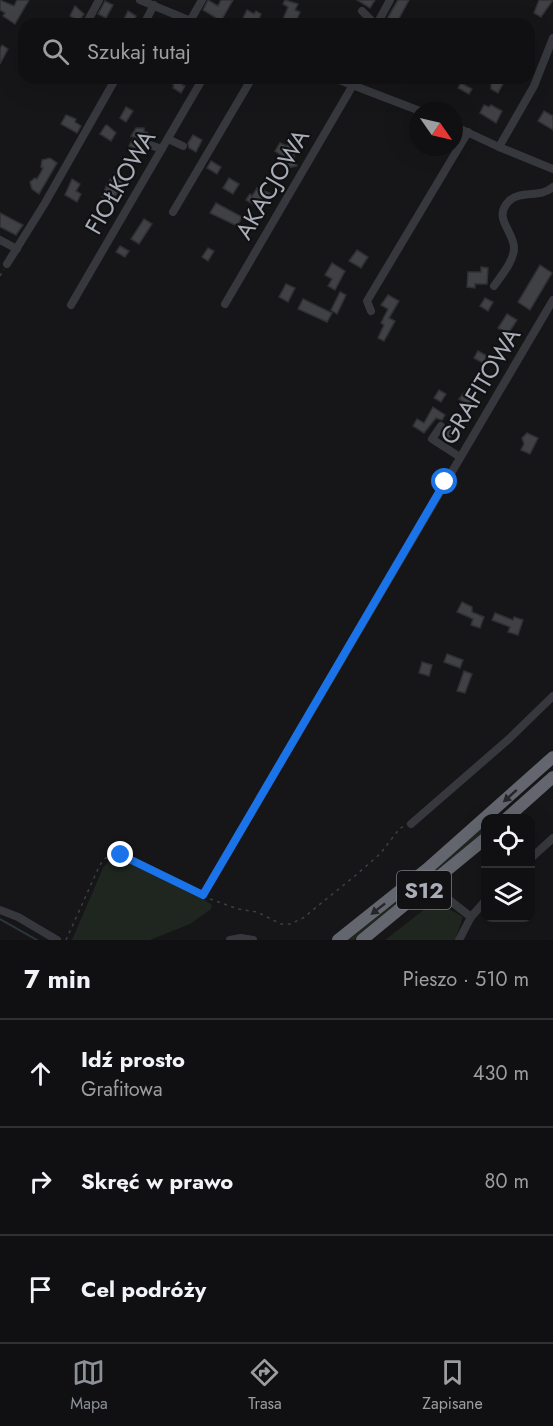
<!DOCTYPE html>
<html lang="pl">
<head>
<meta charset="utf-8">
<style>
  :root { --surface:#101012; --page:#19191b; --text:#f1f3f6; --muted:#9c9d9f; --line:#303032; --accent:#8c9099 }
  body { margin:0; font-family:Jost,sans-serif; background:var(--page); color:var(--text) }
  .controls { position:absolute; right:18px; bottom:18px; display:grid; overflow:hidden; border-radius:12px; box-shadow:0 6px 24px #0002 }
  .controls button { width:54px; height:54px; display:grid; place-items:center; padding:0; border:0; border-bottom:2px solid var(--line); background:var(--surface); color:var(--text); font:30px sans-serif }
  .compass { position:absolute; left:409px; top:102px; width:54px; height:54px; border-radius:50%; background:var(--surface); box-shadow:0 6px 24px #0002; rotate:124deg }
  .stop { position:absolute; width:18px; height:18px; margin:-14px; border:4px solid #1a73e8; border-radius:50%; background:#fff }
  .stop.end { background:#1a73e8; border-color:#fff; box-shadow:0 2px 6px #0008 }
  .list { margin:0; padding:0; list-style:none }
  h2 { display:flex; justify-content:space-between; align-items:center; height:78px; margin:0; padding:0 24px; font-size:26px }
  h2 small { font-size:20px; font-weight:400; color:var(--muted) }
  .list li { display:grid; grid-template-columns:39px 1fr auto; gap:18px; align-items:center; box-sizing:border-box; height:108px; padding:0 24px; border-top:2px solid var(--line) }
  .list b { display:block; font-size:22px; white-space:nowrap }
  .list p { margin:0; font-size:20px; white-space:nowrap; color:var(--muted) }
  .list em { font-size:20px; font-style:normal; color:var(--muted) }
  .icon { flex:none; width:33px; height:33px; fill:none; stroke:currentColor; stroke-width:2; stroke-linecap:round; stroke-linejoin:round }
  .map { position:relative; flex:none; width:553px; height:940px; overflow:hidden }
  .search { position:absolute; background:var(--surface); box-shadow:0 6px 24px #0002; left:18px; right:18px; top:18px; height:66px; display:flex; align-items:center; gap:15px; box-sizing:border-box; padding:0 21px; border-radius:18px; color:var(--muted); font-size:22px }
  .sheet { height:402px; background:var(--surface) }
  nav { display:flex; justify-content:space-around; align-items:center; box-sizing:border-box; height:84px; border-top:2px solid var(--line); background:var(--surface); font-size:16px; color:var(--muted) }
  nav a { display:grid; justify-items:center; gap:3px }
  nav .on { color:var(--accent) }
  .map>svg:first-child { display:block }
</style>
</head>
<body>
<div class="map">
<svg width="553" height="940" viewBox="0 0 553 940">
  <rect width="100%" height="100%" fill="#161618"/>
  <g fill="#1e261f">
    <polygon points="485,824 485,832 418,889 354,940 346,940"/>
    <polygon points="114,858 120,859 198,895 212,905 211,909 190,924 150,940 72,940 103,868 110,859"/>
    <polygon points="434,902 439,903 463,917 455,940 385,940"/>
  </g>
  <g fill="none" stroke-linecap="round" stroke-linejoin="round">
    <polyline stroke="#2c353c" stroke-width="2" points="0,919 37,940"/>
  </g>
  <g fill="#404145" stroke="#303034" stroke-width="1.5">
    <polygon points="0,0 14,6 17,0 29,0 15,24 3,16 5,13 0,10"/>
    <polygon points="208,0 218,6 221,0 233,0 221,21 203,10"/>
    <polygon points="285,0 298,4 295,10 300,12 295,24 281,24 288,7 283,4"/>
    <polygon points="357,0 375,0 370,8"/>
    <polygon points="398,0 409,0 396,24 384,24"/>
    <polygon points="539,0 553,0 541,17 534,13"/>
    <polygon points="105,1 113,5 106,18 98,14"/>
    <polygon points="75,6 84,14 79,21 70,16"/>
    <polygon points="247,10 254,14 256,11 261,14 257,24 249,24 250,22 243,18"/>
    <polygon points="128,11 136,16 133,23 124,19"/>
    <polygon points="2,45 8,49 0,64 0,49"/>
    <polygon points="174,78 186,78 182,85 185,86 181,93 173,88 174,85 171,83"/>
    <polygon points="495,78 506,78 498,93 491,89 491,83"/>
    <polygon points="461,83 472,89 469,94 458,88"/>
    <polygon points="484,105 489,107 491,105 502,111 496,123 480,113"/>
    <polygon points="126,107 133,111 126,122 120,118"/>
    <polygon points="544,111 553,116 553,130 538,121"/>
    <polygon points="66,115 76,119 75,122 81,126 77,133 61,124"/>
    <polygon points="107,125 116,133 111,141 100,134 105,126"/>
    <polygon points="136,128 144,128 144,131 148,133 135,149 129,146 134,137 131,136"/>
    <polygon points="193,135 202,140 196,152 189,148 188,143"/>
    <polygon points="290,141 299,147 294,155 297,166 287,168 285,158 275,151 280,143 287,146"/>
    <polygon points="50,158 57,163 39,194 32,189 30,182 35,178 37,179 40,174 43,168 41,167 42,160"/>
    <polygon points="211,161 221,167 217,174 207,168"/>
    <polygon points="115,173 126,179 111,203 102,197 107,184"/>
    <polygon points="229,178 239,184 233,194 223,188"/>
    <polygon points="72,179 80,184 76,191 81,194 77,202 65,195"/>
    <polygon points="257,188 274,195 270,202 266,200 261,209 246,200 250,194 252,196"/>
    <polygon points="216,203 242,217 237,226 210,213"/>
    <polygon points="0,213 23,225 16,235 0,227"/>
    <polygon points="144,219 152,224 139,244 131,239"/>
    <polygon points="120,246 129,251 125,257 116,252"/>
    <polygon points="208,248 214,251 208,261 202,257"/>
    <polygon points="357,250 368,257 361,268 349,261"/>
    <polygon points="332,263 345,271 335,290 328,286 332,279 325,275"/>
    <polygon points="540,265 552,273 530,310 518,302"/>
    <polygon points="481,267 488,268 487,284 475,284 475,288 467,287 468,272 481,272"/>
    <polygon points="286,284 295,288 288,302 279,297"/>
    <polygon points="340,292 346,295 337,314 331,310"/>
    <polygon points="388,295 399,301 389,318 395,321 384,341 378,338 384,325 381,323 388,309 381,305"/>
    <polygon points="485,298 493,302 488,311 480,306"/>
    <polygon points="303,299 332,313 327,322 298,309"/>
    <polygon points="507,314 517,320 508,334 498,328"/>
    <polygon points="478,351 487,356 483,363 474,358"/>
    <polygon points="467,389 476,394 469,405 459,399"/>
    <polygon points="439,390 446,394 441,402 434,398"/>
    <polygon points="433,407 445,415 442,420 436,418 424,433 413,426 417,419 424,423"/>
    <polygon points="449,424 456,428 449,440 442,435"/>
    <polygon points="527,433 538,438 530,454 521,450 524,444 522,438"/>
    <polygon points="462,602 472,607 472,612 484,617 480,628 471,625 473,619 457,612"/>
    <polygon points="495,613 513,620 514,617 523,620 518,635 508,632 510,627 492,620"/>
    <polygon points="447,654 463,660 460,668 444,662"/>
    <polygon points="422,662 432,665 429,676 419,673"/>
    <polygon points="464,671 472,674 465,693 457,691"/>
  </g>
  <g fill="none" stroke-linecap="round" stroke-linejoin="round">
    <g stroke="#3d3f44" stroke-width="1.5" stroke-dasharray="3 4.5" stroke-linecap="butt">
      <polyline points="0,276 4,269"/>
      <polyline points="210,899 238,909 257,912 281,924 290,924 303,918 356,875 380,854 400,828 403,827"/>
      <polyline points="66,940 98,869 103,860 112,854 121,855 195,891"/>
    </g>
    <g stroke="#37383d" stroke-width="8">
      <polyline points="140,0 198,24"/>
      <polyline points="362,11 373,22"/>
      <polyline points="190,21 202,0"/>
      <polyline points="86,24 99,0"/>
      <polyline points="144,24 154,5"/>
      <polyline points="377,24 390,0"/>
      <polyline points="334,78 420,111"/>
      <polyline points="454,126 499,147 553,169"/>
      <polyline points="168,139 183,146"/>
      <polyline points="144,147 150,145 162,149"/>
      <polyline points="499,147 534,86 553,38"/>
      <polyline points="173,212 252,78"/>
      <polyline points="0,240 17,249"/>
      <polyline points="7,264 45,203 116,78"/>
      <path d="M 494,286 C 501,276 514,261 514,248 C 514,231 492,218 509,201 C 521,190 541,198 553,187"/>
      <polyline points="225,304 353,85 353,78"/>
      <polyline points="71,305 203,78"/>
      <polyline points="371,311 367,301 468,132"/>
      <polyline points="441,426 432,439 460,457"/>
      <polyline points="411,824 510,738 553,696"/>
      <polyline points="530,859 553,838"/>
      <polyline points="433,883 448,899 471,917"/>
      <polyline points="203,895 553,300"/>
      <polyline points="0,910 18,917 57,940"/>
      <polyline points="230,940 241,938 253,940"/>
      <polyline points="459,940 471,917 486,900"/>
    </g>
    <g stroke="#63666e" stroke-width="12">
      <polyline points="507,818 553,777"/>
      <polyline points="338,940 427,869 553,757"/>
      <polyline points="362,940 486,838"/>
    </g>
  </g>
  <defs><path id="oneway-solid" d="M-6-.8H1V-3.2L6.5 0L1 3.2V.8H-6Z" transform="scale(1.5)"/></defs>
  <g fill="#26262a">
    <use href="#oneway-solid" transform="translate(510 796) rotate(138)"/>
    <use href="#oneway-solid" transform="translate(378 909) rotate(142)"/>
  </g>
  <g fill="none" stroke-linecap="round" stroke-linejoin="round">
    <polyline stroke="#1a73e8" stroke-width="8" points="121,855 203,895 445,482"/>
  </g>
  <g text-anchor="middle" dominant-baseline="central" stroke-width="4.5" stroke-linejoin="round" paint-order="stroke">
    <rect fill="#111113" stroke="#7b7e86" stroke-width="1.5" x="397" y="871" width="54" height="38" rx="4.5"/>
    <g font-size="22" font-weight="bold" fill="#a8adb8">
      <text x="424" y="890">S12</text>
    </g>
    <g font-size="24" fill="#a8adb8" stroke="#111113">
      <text transform="translate(120 182) rotate(-60)">FIOŁKOWA</text>
      <text transform="translate(272 184) rotate(-60)">AKACJOWA</text>
      <text transform="translate(480 386) rotate(-59)">GRAFITOWA</text>
    </g>
  </g>
</svg>
<div class="controls">
<button><svg class="icon" aria-label="locate" viewBox="0 0 24 24"><circle cx="12" cy="12" r="6"/><path d="M12 2v4M12 18v4M2 12h4M18 12h4"/></svg></button>
<button><svg class="icon" aria-label="layers" viewBox="0 0 24 24"><path d="M12 4l9 5-9 5-9-5zM3 14l9 5 9-5"/></svg></button>
</div>
<svg class="compass" viewBox="-18 -18 36 36"><path d="M0-13l5 13h-10z" fill="#e53935"/><path d="M0 13l5-13h-10z" fill="#9c9d9f"/></svg>
<div class="stop" style="left:445px;top:482px"></div>
<div class="stop end" style="left:121px;top:855px"></div>
<div class="search"><svg class="icon" aria-label="search" viewBox="0 0 24 24"><circle cx="10" cy="10" r="6"/><path d="M15 15l6 6"/></svg>Szukaj tutaj</div>
</div>
<section class="sheet">
<h2>7 min<small>Pieszo · 510 m</small></h2>
<ul class="list">
<li><svg class="icon" aria-label="ahead" viewBox="0 0 24 24"><path d="M12 20V5M6 11l6-6 6 6"/></svg><div><b>Idź prosto</b><p>Grafitowa</p></div><em>430 m</em></li>
<li><svg class="icon" aria-label="right" viewBox="0 0 24 24"><path d="M7 20v-9h11M14 6l5 5-5 5"/></svg><div><b>Skręć w prawo</b></div><em>80 m</em></li>
<li><svg class="icon" aria-label="arrive" viewBox="0 0 24 24"><path d="M6 21V4h12l-3 4 3 4H6"/></svg><div><b>Cel podróży</b></div></li>
</ul>
</section>
<nav>
<a class="on"><svg class="icon" aria-label="map" viewBox="0 0 24 24"><path d="M3 6l6-2 6 2 6-2v14l-6 2-6-2-6 2zM9 4v14M15 6v14"/></svg>Mapa</a>
<a><svg class="icon" aria-label="directions" viewBox="0 0 24 24"><path d="M12 3l9 9-9 9-9-9zM9 14v-3h6M13 9l2 2-2 2"/></svg>Trasa</a>
<a><svg class="icon" aria-label="saved" viewBox="0 0 24 24"><path d="M7 4h10v16l-5-4-5 4z"/></svg>Zapisane</a>
</nav>
</body>
</html>
